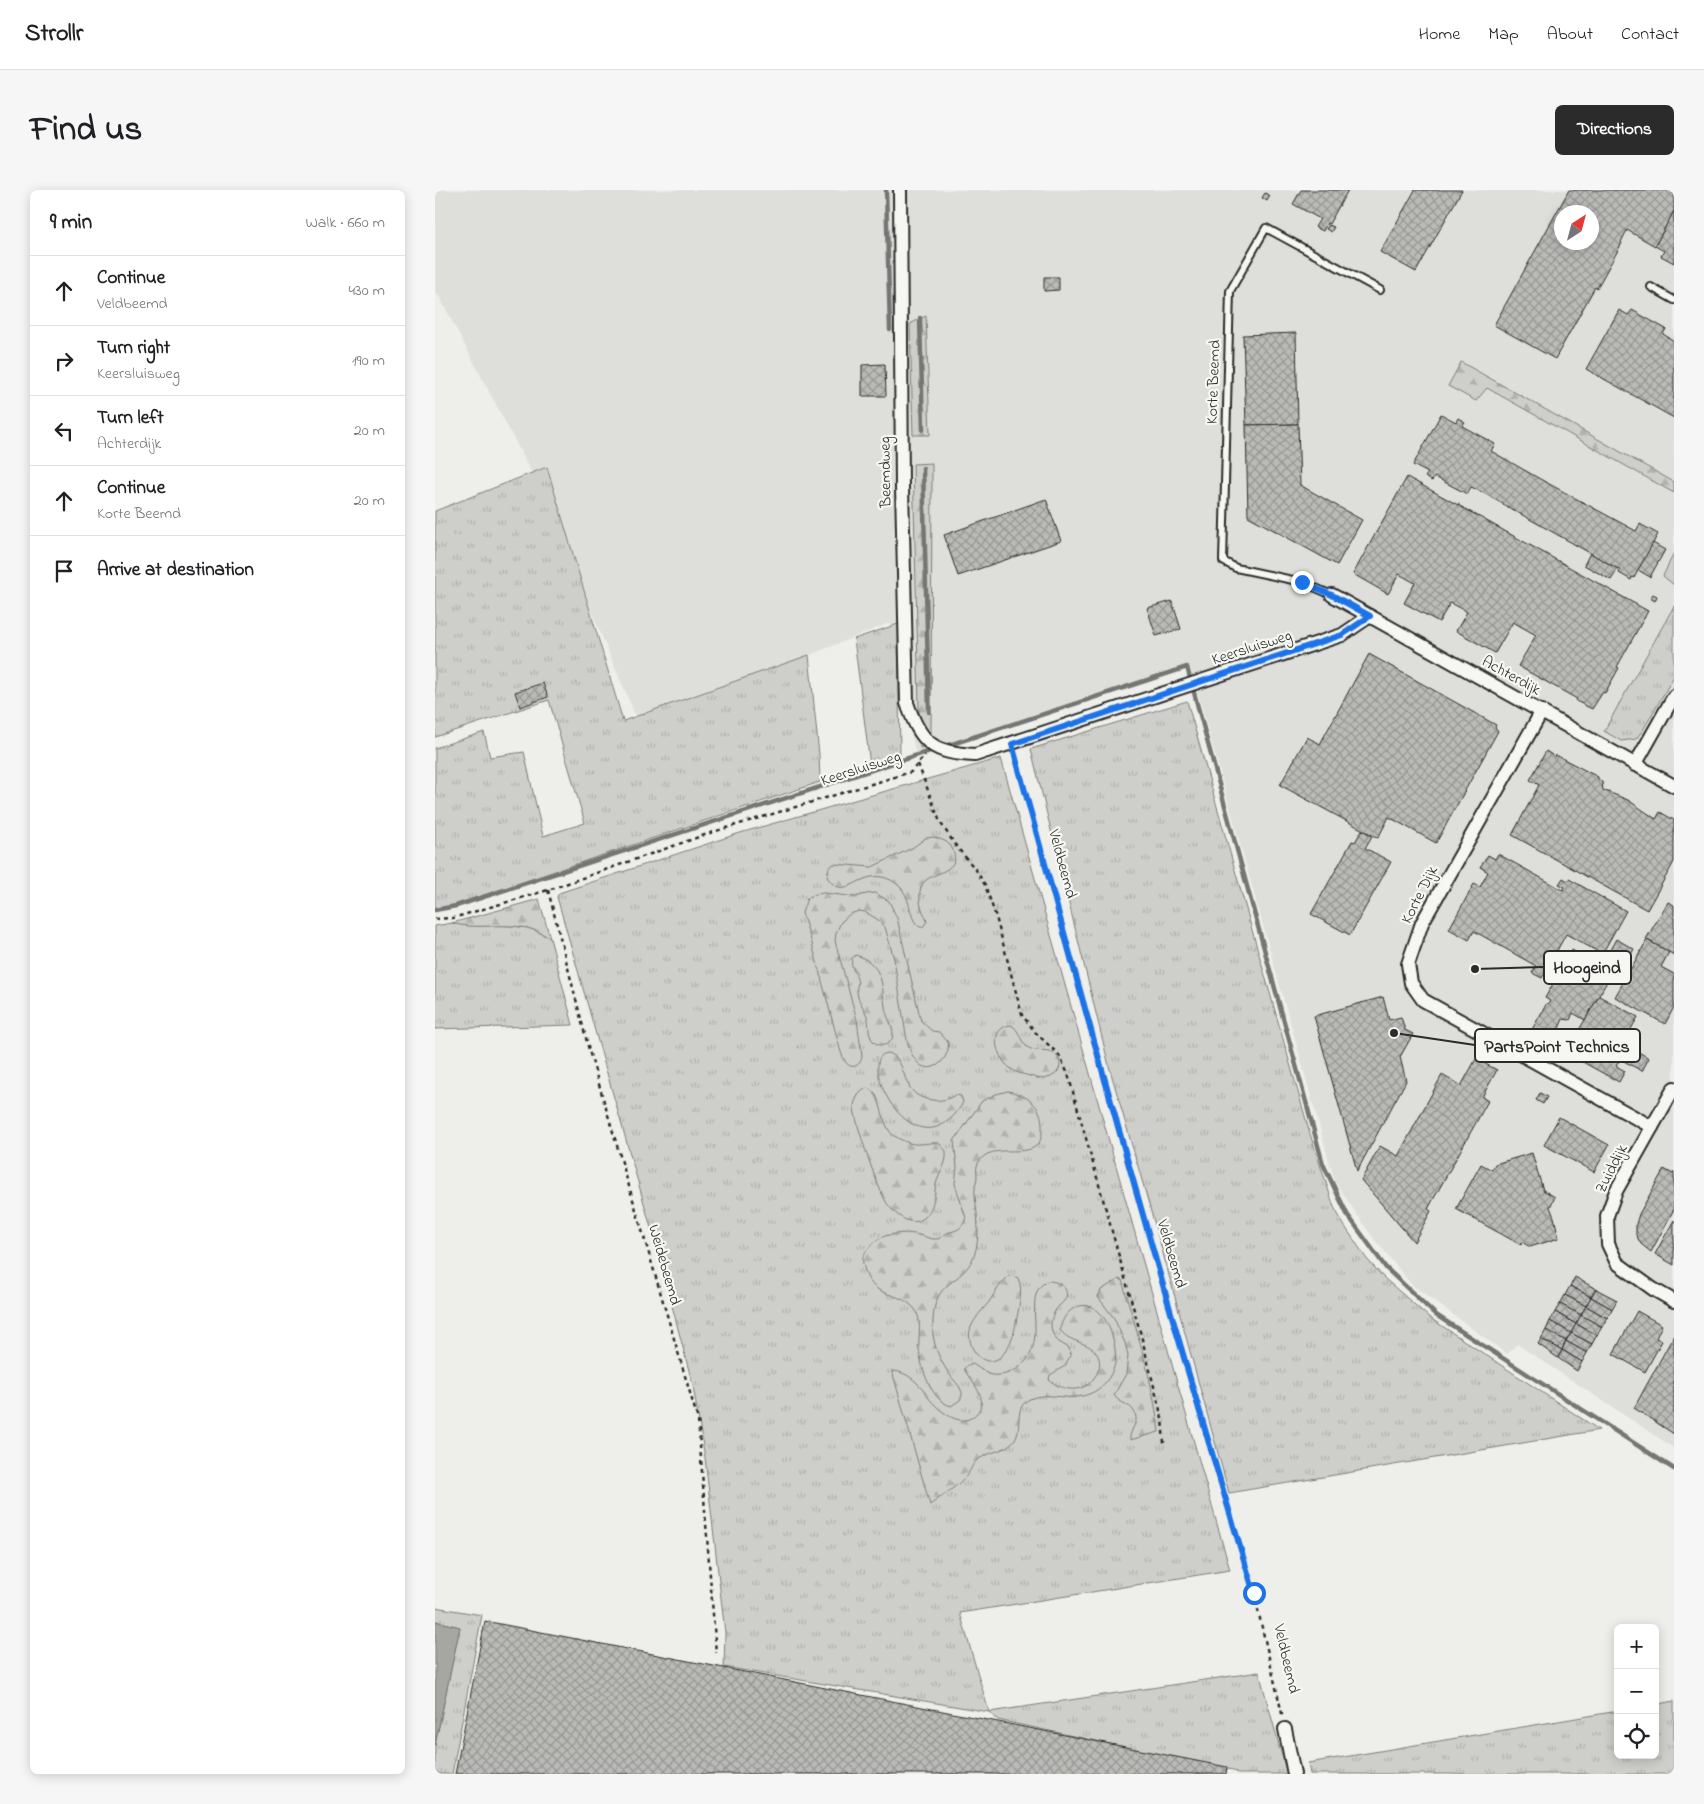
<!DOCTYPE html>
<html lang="en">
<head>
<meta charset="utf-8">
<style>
  :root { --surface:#fff; --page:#f6f6f6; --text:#202124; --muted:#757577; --line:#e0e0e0; --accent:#2b2b2b }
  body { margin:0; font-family:"Indie Flower",sans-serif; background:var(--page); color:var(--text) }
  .controls { position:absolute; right:15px; bottom:15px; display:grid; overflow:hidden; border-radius:8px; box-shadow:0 2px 12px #0003 }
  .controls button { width:45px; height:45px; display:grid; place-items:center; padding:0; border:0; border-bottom:1px solid var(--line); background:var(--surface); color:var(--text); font:25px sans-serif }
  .compass { position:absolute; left:1119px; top:15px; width:45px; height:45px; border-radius:50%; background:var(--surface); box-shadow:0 2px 12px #0003; rotate:36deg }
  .stop { position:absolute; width:15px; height:15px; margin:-11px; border:4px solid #1a73e8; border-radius:50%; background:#fff }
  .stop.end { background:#1a73e8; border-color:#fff; box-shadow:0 1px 5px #0008 }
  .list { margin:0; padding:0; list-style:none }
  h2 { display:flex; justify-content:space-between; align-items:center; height:65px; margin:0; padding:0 20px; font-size:21px }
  h2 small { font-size:16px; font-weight:400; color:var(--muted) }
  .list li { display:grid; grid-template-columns:32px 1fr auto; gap:15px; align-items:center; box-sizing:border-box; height:70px; padding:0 20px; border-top:1px solid var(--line) }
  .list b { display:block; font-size:19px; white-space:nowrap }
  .list p { margin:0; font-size:16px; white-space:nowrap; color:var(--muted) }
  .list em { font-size:16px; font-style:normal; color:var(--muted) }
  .icon { flex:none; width:28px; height:28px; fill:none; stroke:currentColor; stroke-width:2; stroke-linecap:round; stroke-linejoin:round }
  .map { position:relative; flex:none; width:1239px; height:1584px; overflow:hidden; border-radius:8px }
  header { display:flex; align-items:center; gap:30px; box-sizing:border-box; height:70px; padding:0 25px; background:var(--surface); border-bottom:1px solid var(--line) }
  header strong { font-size:24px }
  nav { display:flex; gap:28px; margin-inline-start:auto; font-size:18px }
  .intro { display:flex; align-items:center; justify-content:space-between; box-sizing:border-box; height:120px; padding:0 30px }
  h1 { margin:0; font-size:35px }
  .button { padding:12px 22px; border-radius:8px; background:var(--accent); color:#fff; font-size:18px; font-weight:700 }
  main { display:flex; gap:30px; padding:0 30px }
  aside { flex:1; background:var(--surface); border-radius:8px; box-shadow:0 2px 12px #0003 }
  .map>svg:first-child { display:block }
</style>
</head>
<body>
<header>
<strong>Strollr</strong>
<nav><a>Home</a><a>Map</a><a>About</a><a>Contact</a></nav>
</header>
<div class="intro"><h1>Find us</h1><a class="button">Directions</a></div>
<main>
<aside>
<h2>9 min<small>Walk · 660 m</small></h2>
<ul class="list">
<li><svg class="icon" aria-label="ahead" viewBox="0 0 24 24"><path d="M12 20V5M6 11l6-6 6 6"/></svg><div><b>Continue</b><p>Veldbeemd</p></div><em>430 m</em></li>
<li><svg class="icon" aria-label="right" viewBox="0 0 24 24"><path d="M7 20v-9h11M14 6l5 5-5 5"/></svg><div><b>Turn right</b><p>Keersluisweg</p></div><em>190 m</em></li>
<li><svg class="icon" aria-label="left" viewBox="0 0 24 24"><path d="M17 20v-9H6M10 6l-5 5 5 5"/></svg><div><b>Turn left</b><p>Achterdijk</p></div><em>20 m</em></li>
<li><svg class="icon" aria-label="ahead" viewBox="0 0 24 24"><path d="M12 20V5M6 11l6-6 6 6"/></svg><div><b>Continue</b><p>Korte Beemd</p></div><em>20 m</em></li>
<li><svg class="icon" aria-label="arrive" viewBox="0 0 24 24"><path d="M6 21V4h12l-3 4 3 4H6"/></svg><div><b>Arrive at destination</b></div></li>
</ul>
</aside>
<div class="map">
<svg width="1239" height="1584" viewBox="0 0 1239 1584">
  <defs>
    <pattern id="grass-tufts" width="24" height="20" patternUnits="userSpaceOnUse" patternTransform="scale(1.25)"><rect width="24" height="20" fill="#cececa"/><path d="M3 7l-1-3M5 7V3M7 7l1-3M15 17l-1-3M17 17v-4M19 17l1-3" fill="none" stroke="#b1b1ae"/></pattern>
    <pattern id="forest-firs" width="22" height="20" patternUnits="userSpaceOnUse" patternTransform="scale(1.25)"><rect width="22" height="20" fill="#cececa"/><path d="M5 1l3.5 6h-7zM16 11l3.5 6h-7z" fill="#b1b1ae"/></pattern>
    <pattern id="building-cross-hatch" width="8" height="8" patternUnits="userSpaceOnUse" patternTransform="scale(1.25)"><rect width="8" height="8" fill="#babab7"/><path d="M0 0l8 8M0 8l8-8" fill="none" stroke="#979795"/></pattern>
  </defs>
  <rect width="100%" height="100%" fill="#eeeeea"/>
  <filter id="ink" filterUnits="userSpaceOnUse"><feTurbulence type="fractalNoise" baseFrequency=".02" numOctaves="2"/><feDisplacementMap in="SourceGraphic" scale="10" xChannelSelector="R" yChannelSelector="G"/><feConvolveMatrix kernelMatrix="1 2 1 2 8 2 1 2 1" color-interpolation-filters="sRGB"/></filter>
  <g filter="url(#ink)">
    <path fill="#dededb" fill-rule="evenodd" d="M 0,0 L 1239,0 L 1239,1258 L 1082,1154 L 1072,1164 L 977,1095 L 938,1048 L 900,992 L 756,479 L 481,566 L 454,433 L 204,534 L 100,289 L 4,106 L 0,103 ZM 1126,22 L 1156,22 L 1156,52 L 1126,52 Z"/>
    <g fill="url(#grass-tufts)" stroke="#7c7c7a">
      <polygon points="112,277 188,531 374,465 384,565 385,592 7,719 0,719 0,558 49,542 55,567 89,562 108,646 150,633 114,510 0,547 0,321"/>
      <polygon points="1239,416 1239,486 1208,540 1201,549 1186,551 1169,541"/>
      <polygon points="463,434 465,566 435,575 419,449"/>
      <polygon points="752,511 875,944 899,1017 909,1035 931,1068 949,1088 995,1128 1164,1240 794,1303 724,1049 674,876 596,559"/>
      <polygon points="566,568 795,1380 525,1423 554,1522 824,1482 852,1584 804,1584 798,1580 563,1530 554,1522 289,1477 290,1443 270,1268 258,1196 224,1066 122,707 124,703 305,643"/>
      <path d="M 17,733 C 39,739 63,733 86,737 C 97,738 106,743 115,748 L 138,835 L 0,839 L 0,736 Z"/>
      <polygon points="0,1417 47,1425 17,1584 0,1584 0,1555 25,1437 0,1431"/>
      <polygon points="1239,1511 1239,1584 875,1584 873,1573 1183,1521 1183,1565 1220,1565 1220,1515"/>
    </g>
    <g fill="url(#forest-firs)" stroke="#7c7c7a">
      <polygon points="491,126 495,245 478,245 475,134"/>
      <polygon points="1026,172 1239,292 1239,303 1052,198 1041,211 1013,196"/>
      <polygon points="497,273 496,555 485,558 478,274"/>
      <polygon points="1239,363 1239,395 1228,386"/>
      <path d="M 498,647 C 513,651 518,654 520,670 C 511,690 481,679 485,712 C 486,719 490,725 492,731 L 488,737 L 485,737 C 470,728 481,699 451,688 C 424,679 410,714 392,687 L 394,677 L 399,674 L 437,677 L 477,658 L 491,648 Z"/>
      <path d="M 389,703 L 421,707 L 431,704 L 440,703 L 454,711 L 462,728 L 486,831 L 497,841 L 504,842 L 513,852 C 516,867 498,886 484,874 C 476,867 473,855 471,845 L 459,769 L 450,737 L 442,729 L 430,722 L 424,721 L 415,724 L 406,732 L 401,743 L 400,751 L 422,830 L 427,867 C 425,877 415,880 410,871 C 408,867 406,863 405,859 L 376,750 L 367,723 L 372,708 L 381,704 Z"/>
      <path d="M 104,709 L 115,748 C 106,743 97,738 86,737 C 63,733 40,740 17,733 Z"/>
      <path d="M 421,765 C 451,775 446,798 451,822 C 453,829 458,837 458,844 C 458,855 445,859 438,851 C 432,844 435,834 432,826 C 429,818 422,809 422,801 C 421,797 424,793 422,789 C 420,781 415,777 417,768 Z"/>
      <path d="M 576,835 C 585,840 584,849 591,856 C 600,864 612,857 620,864 C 629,873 625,884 613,888 C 605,891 594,885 587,884 C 563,879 549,838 576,835 Z"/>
      <path d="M 454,863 C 475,870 462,906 497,910 C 506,911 512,910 520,905 L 526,906 L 528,912 C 525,919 520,925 514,930 C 472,965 429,880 447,865 C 448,864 452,863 454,863 Z"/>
      <path d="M 432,898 C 448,902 445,934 458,945 C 465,950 476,955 484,954 C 491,954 497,952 504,953 L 511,961 C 513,976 501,985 500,1000 C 498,1033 476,1043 454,1016 C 445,1007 418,927 419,916 C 420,908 425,901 432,898 Z"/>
      <path d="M 573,901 C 582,903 590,906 597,912 C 604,918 607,927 607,936 C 610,982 554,943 542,976 C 541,979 542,983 542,987 C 541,993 539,1000 540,1006 C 542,1026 546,1047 539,1066 C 527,1096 499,1088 498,1131 C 498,1137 497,1144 499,1150 C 501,1162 508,1175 515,1185 C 518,1190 524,1194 526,1200 C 528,1204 527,1207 525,1210 L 516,1216 C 495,1210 486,1177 484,1159 C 483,1146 488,1129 479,1118 C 463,1100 439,1110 430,1081 C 428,1074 426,1068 430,1063 C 435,1055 442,1049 450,1046 C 461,1043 473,1042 484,1045 C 489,1046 494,1049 499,1049 C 507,1050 509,1043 515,1042 C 525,1040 527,1037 531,1028 L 520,994 L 522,977 L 519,951 L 547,911 L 561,904 Z"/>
      <path d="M 576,1085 L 583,1088 C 589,1100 583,1120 581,1133 C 579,1146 570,1173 553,1171 C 539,1169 531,1149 536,1137 C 540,1128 548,1119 554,1112 C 560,1103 566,1091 576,1085 Z"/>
      <path d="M 684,1089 L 687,1090 C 701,1140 718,1191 724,1242 L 695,1250 C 694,1241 702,1235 701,1227 C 699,1213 684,1215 679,1205 L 691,1184 L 693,1165 L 690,1153 L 679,1128 L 663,1107 L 666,1100 Z"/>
      <path d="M 613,1091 C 621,1091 634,1096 631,1107 C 630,1111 627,1113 624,1116 C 615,1125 612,1142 624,1152 C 627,1154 631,1156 634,1158 L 636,1164 L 630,1176 L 615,1185 L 614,1190 C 628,1201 648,1204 659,1188 C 663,1183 666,1176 664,1169 C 660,1151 636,1155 625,1140 C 628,1119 650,1106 666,1124 C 676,1135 684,1163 679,1177 C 671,1200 652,1209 629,1207 C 617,1206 606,1204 595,1209 C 578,1217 588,1236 580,1249 C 571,1262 555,1261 544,1269 C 537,1273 537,1278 533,1284 C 523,1296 507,1306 495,1315 L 457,1181 C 467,1181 477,1187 484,1195 C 488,1198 490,1203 493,1207 C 504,1221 526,1240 541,1224 C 556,1209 536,1192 529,1179 L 532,1175 L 537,1174 C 544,1177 550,1184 557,1185 C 565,1186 573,1184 580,1180 C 620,1157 582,1104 613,1091 Z"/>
    </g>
    <polygon fill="#a6a6a3" stroke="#757573" points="0,1431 25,1437 0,1555"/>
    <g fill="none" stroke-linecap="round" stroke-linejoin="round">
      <g stroke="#757573" stroke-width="4.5">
        <polyline points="451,0 455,140"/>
        <polyline points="485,128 488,240"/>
        <polyline points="488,278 494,522"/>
        <polyline points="508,557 752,477 888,974 912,1024 951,1078 1001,1125 1239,1279"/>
        <polyline points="0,720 21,716 501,559"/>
      </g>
    </g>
    <g fill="url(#building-cross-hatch)" stroke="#2b2b2b" fill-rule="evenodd">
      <polygon points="866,0 913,0 894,34 892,33 888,41 880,37 885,29 858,14"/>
      <polygon points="980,0 1027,0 981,82 945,62"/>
      <path d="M 1134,0 L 1239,0 L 1239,21 L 1220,56 L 1192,40 L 1186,52 L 1187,53 L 1162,98 L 1160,97 L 1120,169 L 1059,135 ZM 1126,22 L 1156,22 L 1156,52 L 1126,52 Z"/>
      <polygon points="830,3 835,6 832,11 827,8"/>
      <polygon points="1239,21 1239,73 1226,66 1229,61 1220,56"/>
      <polygon points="894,35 899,37 896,42 891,39"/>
      <polygon points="609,87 624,87 624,100 609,101"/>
      <polygon points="1184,120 1193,125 1197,120 1231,139 1228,144 1239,151 1239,228 1151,179"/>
      <polygon points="861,143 863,234 811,235 808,145"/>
      <polygon points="450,174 451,206 427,206 427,175"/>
      <polygon points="1006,224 1021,232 1023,228 1030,232 1027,236 1060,254 1056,261 1105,289 1201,341 1205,334 1223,344 1199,388 1197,387 1196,390 1184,383 1185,380 1043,300 1036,297 1032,304 1000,287 997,291 990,287 993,283 978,275"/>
      <polygon points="863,234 865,295 927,330 902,375 813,326 811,235"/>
      <polygon points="972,287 1023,315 1024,313 1023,315 1213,421 1182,477 1184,478 1170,503 1168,502 1157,519 1141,511 1142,509 1083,476 1101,445 1078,432 1060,463 1021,441 1032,422 1015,413 1004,432 969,413 980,393 964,384 953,404 918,384"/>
      <polygon points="611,309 626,351 523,386 509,345"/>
      <polygon points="1218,353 1230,360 1215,387 1203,380"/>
      <polygon points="1155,363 1183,379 1176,390 1149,375"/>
      <polygon points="1218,404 1222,406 1220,411 1215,408"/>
      <polygon points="737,411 746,439 721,446 712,418"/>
      <polygon points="934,464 1061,535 1060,537 1063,541 1001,653 954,627 943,648 845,595 872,547 885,554"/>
      <polygon points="108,493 113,507 85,517 80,502"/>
      <polygon points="1111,561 1120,567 1121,565 1163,587 1163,589 1167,592 1168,600 1193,610 1221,629 1225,622 1239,630 1239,672 1212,720 1077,645 1104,595 1095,590"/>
      <polygon points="927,640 937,646 930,658 956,672 915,745 876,724 917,651 920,652"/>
      <polygon points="1063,664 1128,700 1130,697 1124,694 1128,688 1133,691 1134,689 1191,721 1167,764 1131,744 1107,788 1097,783 1101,776 1039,741 1034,750 1014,739 1039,694 1045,697 1053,682 1045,677 1053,665 1060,669"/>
      <polygon points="1233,712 1239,715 1239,765 1211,749"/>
      <polygon points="1181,749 1199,759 1184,786 1166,776"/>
      <polygon points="1212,750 1234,762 1226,777 1239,784 1239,817 1230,834 1180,807"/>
      <polygon points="1137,760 1177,783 1150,830 1138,823 1135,830 1128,829 1122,843 1113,839 1108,849 1095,843 1112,813 1113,814 1115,811 1110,808"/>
      <polygon points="1164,806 1203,827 1188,853 1214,868 1207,881 1185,869 1181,876 1190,881 1184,892 1144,870 1150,859 1157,863 1161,856 1141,845"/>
      <polygon points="948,807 954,830 966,827 970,840 978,844 965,867 971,891 922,981 879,826"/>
      <polygon points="1041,869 1062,880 1047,907 1053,911 993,1019 996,1021 979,1052 926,990 945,956 963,966 1007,885 1026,896"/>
      <polygon points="1105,903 1112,907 1108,914 1101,910"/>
      <polygon points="1124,927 1174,955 1159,982 1109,955"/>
      <polygon points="1097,963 1108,1000 1120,1007 1115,1017 1119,1027 1124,1048 1095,1057 1087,1052 1086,1055 1021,1019 1046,974 1057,980 1060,974"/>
      <polygon points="1229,979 1238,984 1239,982 1239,1019 1216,1062 1206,1054 1201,1045 1201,1034 1204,1024"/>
      <polygon points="1239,1030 1239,1075 1220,1064"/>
      <polygon points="1140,1087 1161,1099 1156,1107 1135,1096"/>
      <polygon points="1135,1096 1156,1107 1151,1116 1130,1105"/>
      <polygon points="1161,1099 1182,1110 1177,1119 1156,1107"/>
      <polygon points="1130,1105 1151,1116 1146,1125 1125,1114"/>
      <polygon points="1156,1107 1177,1119 1172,1128 1151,1116"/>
      <polygon points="1125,1114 1146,1125 1141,1134 1120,1122"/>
      <polygon points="1151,1116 1172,1128 1167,1137 1146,1125"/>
      <polygon points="1202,1121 1227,1135 1221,1148 1227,1151 1210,1182 1178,1164"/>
      <polygon points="1120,1122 1141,1134 1136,1143 1115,1131"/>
      <polygon points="1146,1125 1167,1137 1162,1145 1141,1134"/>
      <polygon points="1115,1131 1136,1143 1131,1151 1111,1140"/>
      <polygon points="1141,1134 1162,1145 1157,1154 1136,1143"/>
      <polygon points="1111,1140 1131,1151 1127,1160 1106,1149"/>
      <polygon points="1136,1143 1157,1154 1152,1163 1131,1151"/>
      <polygon points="1239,1145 1239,1244 1199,1218"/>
      <polygon points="1106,1149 1127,1160 1123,1168 1103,1154"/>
      <polygon points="1131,1151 1152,1163 1147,1172 1127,1160"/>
      <polygon points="1127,1160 1147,1172 1142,1181 1123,1168"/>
      <polygon points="50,1431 792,1577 791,1584 20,1584"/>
    </g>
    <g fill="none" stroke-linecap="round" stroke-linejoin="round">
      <defs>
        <g id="service">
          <polyline points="1216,97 1239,110"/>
          <polyline points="897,405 867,392 801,378 788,371 795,101 831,38 945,100"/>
        </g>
        <g id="minor">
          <path d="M 465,0 L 467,297 L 472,513 C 486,554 498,563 540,565 L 907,445 L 935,426"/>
          <polyline points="897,405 1239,596"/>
          <polyline points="1107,521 987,733 973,774 976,793 988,810 1217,937"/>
          <polyline points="1200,575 1239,506"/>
          <polyline points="1239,898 1181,1001 1172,1026 1173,1054 1182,1073 1218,1099 1239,1111"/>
          <polyline points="850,1539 859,1584"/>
        </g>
      </defs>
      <use href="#service" stroke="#2b2b2b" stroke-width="10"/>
      <use href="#minor" stroke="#2b2b2b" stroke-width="16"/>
      <g stroke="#2b2b2b" stroke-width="2.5" stroke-dasharray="4 4" stroke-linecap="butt">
        <polyline points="580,565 663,868 772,1249 819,1403 848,1528"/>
        <polyline points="483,574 505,632 521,656 541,680 550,695 561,727 587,825 601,843 624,865 633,884 706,1145 727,1228 729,1253"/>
        <polyline points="113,700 155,864 263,1230 281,1463"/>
        <polyline points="0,729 18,728 113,700 278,642 476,582 490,565"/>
      </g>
      <use href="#service" stroke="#f6f6f2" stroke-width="6"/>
      <use href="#minor" stroke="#f6f6f2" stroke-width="12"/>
    </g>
  </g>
  <g fill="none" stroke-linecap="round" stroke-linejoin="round" filter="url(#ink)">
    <path stroke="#1a73e8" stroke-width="6" d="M 819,1403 C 733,1121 655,838 577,554 L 907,445 L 935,426 L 897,405 L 867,392"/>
  </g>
  <g text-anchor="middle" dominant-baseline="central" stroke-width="4.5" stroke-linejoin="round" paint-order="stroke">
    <g font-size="16" fill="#2b2b2b" stroke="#f6f6f2">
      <text transform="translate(779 192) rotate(-88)">Korte Beemd</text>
      <text transform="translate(451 282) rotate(-91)">Beemdweg</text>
      <text transform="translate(817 458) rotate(-18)">Keersluisweg</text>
      <text transform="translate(1076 486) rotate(29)">Achterdijk</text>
      <text transform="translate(426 579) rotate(-18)">Keersluisweg</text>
      <text transform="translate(627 674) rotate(75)">Veldbeemd</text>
      <text transform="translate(985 705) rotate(-63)">Korte Dijk</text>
      <text transform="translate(1177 979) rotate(-63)">Zuiddijk</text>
      <text transform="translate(736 1064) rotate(74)">Veldbeemd</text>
      <text transform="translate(229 1075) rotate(74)">Weidebeemd</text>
      <text transform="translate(851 1469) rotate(77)">Veldbeemd</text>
    </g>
  </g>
  <path fill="none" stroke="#2b2b2b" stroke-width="2" d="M1040 779L1109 777M959 843L1040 855"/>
  <g fill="#2b2b2b" stroke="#f6f6f2" stroke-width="2">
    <circle cx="1040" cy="779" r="5"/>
    <circle cx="959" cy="843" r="5"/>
  </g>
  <g fill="#f6f6f2" stroke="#2b2b2b" stroke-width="2">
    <rect x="1109" y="761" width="87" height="33" rx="5"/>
    <rect x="1040" y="839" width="165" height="33" rx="5"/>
  </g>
  <g font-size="18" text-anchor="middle" font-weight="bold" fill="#2b2b2b">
    <text x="1152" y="783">Hoogeind</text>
    <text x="1122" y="862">PartsPoint Technics</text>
  </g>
</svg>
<div class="controls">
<button>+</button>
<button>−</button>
<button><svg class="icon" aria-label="locate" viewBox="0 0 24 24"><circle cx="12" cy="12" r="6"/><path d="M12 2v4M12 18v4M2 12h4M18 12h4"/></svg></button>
</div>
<svg class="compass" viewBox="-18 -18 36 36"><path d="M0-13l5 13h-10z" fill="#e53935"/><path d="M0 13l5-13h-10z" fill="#757577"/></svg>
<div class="stop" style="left:819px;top:1403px"></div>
<div class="stop end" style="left:867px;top:392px"></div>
</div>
</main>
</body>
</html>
